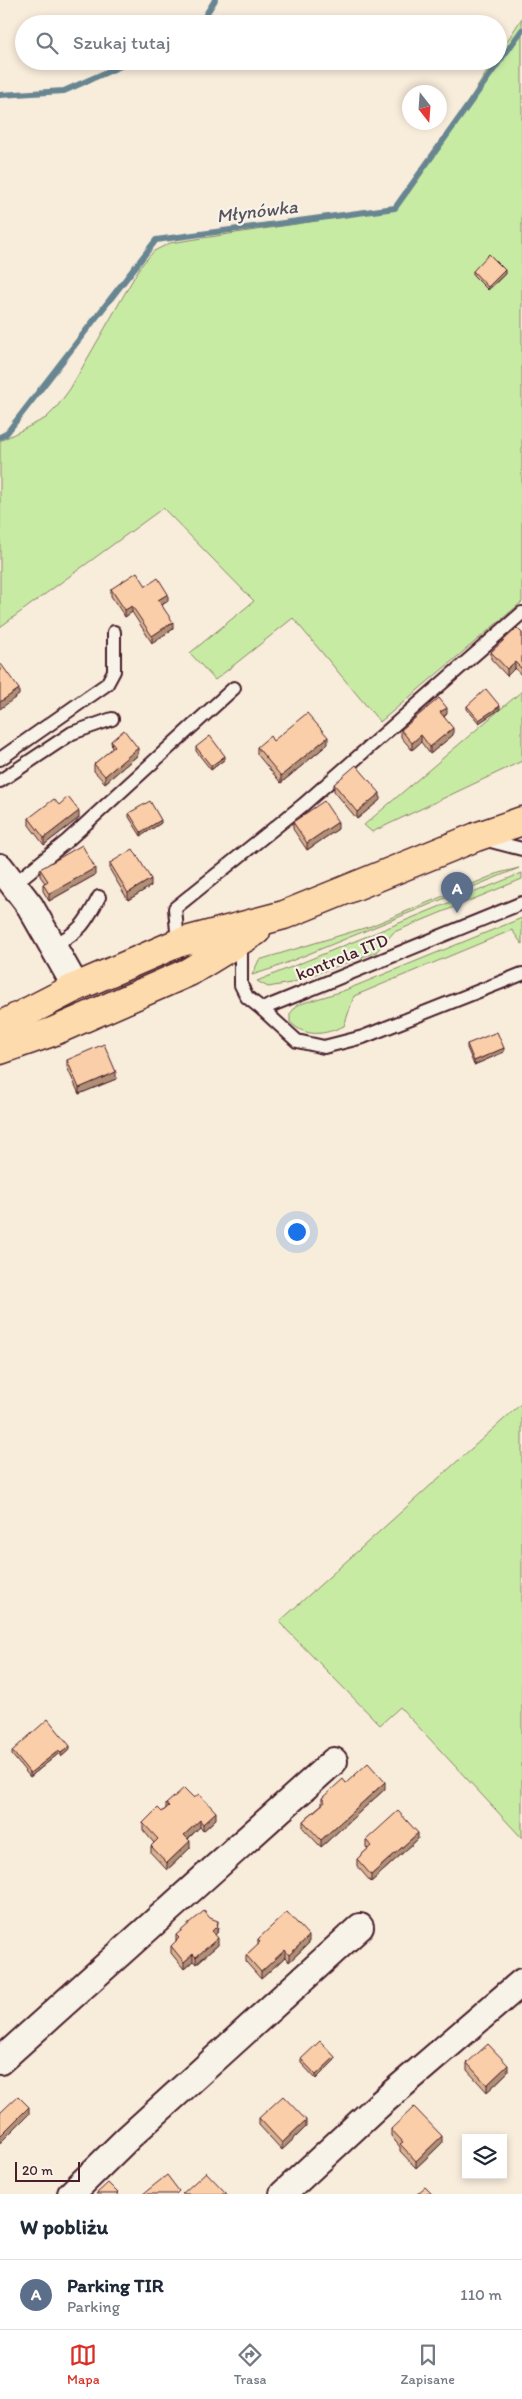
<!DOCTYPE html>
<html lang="pl">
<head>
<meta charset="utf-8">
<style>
  :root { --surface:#fff; --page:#f6f6f7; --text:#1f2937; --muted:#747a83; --line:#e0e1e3; --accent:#d93025 }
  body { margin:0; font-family:Itim,sans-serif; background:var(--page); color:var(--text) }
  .controls { position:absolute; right:15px; bottom:15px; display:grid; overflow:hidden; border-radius:0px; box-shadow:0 2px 8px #0003 }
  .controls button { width:45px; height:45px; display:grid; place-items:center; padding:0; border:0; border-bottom:1px solid var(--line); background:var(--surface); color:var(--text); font:25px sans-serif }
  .compass { position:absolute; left:402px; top:85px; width:45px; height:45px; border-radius:50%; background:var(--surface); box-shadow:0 2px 8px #0003; rotate:163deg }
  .scale { position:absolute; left:15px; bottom:12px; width:65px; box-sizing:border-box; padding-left:5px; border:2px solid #4a1f2b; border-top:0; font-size:14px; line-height:18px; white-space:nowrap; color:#4a1f2b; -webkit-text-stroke:4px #f7f3e8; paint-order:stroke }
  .you { position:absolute; left:296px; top:1231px; width:18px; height:18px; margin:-12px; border:4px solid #fff; border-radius:50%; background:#1a73e8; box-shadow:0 0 0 8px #1a73e833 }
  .badge { display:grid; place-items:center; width:32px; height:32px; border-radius:50%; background:var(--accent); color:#fff; font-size:16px; font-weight:700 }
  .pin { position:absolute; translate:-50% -41px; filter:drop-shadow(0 1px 2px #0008) }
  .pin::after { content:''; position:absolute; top:26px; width:18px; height:15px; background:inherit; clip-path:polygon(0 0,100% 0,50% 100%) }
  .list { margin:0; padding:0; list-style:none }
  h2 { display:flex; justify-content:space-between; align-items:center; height:65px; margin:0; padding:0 20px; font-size:21px }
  h2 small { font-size:16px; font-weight:400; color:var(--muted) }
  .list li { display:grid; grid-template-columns:32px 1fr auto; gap:15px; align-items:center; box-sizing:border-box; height:70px; padding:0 20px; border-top:1px solid var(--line) }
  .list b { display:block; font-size:19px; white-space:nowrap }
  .list p { margin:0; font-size:16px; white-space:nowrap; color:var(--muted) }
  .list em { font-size:16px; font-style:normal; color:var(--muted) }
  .icon { flex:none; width:28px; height:28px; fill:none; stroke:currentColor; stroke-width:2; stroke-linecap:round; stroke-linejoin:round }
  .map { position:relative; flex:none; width:522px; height:2194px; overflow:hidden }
  .search { position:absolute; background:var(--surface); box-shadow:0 2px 8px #0003; left:15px; right:15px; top:15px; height:55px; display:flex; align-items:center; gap:12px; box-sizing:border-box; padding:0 18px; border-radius:28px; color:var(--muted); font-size:19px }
  .sheet { height:135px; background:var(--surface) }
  nav { display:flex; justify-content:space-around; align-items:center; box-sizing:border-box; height:70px; border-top:1px solid var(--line); background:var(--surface); font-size:14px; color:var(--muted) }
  nav a { display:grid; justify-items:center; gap:2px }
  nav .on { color:var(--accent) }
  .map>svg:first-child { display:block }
</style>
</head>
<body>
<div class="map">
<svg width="522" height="2194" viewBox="0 0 522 2194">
  <rect width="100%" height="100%" fill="#f8ecdb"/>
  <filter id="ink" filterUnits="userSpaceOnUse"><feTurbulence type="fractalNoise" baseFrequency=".02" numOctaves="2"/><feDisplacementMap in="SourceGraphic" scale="10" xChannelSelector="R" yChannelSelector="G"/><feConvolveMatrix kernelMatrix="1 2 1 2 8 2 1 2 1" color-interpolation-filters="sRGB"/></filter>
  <g filter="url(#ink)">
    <g fill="#c8eba4" stroke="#898568">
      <polygon points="522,18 522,602 380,722 293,618 215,680 190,653 254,601 163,508 0,627 0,441 46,418 56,408 70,389 140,267 154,251 170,243 368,213 394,206 409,193 494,61 498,61 498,55"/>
      <polygon points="522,691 522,761 372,832 364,825"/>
      <polygon points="519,868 274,968 252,975 259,960 371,926 499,873"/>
      <polygon points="522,873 522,879 394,932 376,952 291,983 268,987 257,981"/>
      <path d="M 522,918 L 522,944 L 512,930 L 354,996 L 344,1026 C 324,1035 306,1038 290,1022 L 290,1014 L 297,1005 L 343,991 Z"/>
      <polygon points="522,1403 522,1838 400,1707 380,1725 279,1622"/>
    </g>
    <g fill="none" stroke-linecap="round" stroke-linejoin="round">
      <g stroke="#678691" stroke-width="6">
        <polyline points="200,24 215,0"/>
        <polyline points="0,95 64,91 123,65 142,61"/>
        <polyline points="0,437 6,434 156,240 395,208 522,30"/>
      </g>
      <defs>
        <g id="service">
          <polyline points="0,759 107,684 114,671 114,632"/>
          <polyline points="0,781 72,733 112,719"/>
          <polyline points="483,839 522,849"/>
          <polyline points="14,884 67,841 234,688"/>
          <polyline points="241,940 241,985 247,997 262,1009 522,903"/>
          <polyline points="178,943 175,908 303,805 522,613"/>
          <path d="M 52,946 C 80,932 85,924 99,897"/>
          <polyline points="262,1009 297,1041 324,1047 363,1037 522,974"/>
        </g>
        <g id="minor">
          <polyline points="0,867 30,906 76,987"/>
          <polyline points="0,2061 334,1761"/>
          <polyline points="71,2194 129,2137 360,1927"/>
          <polyline points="283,2194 380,2104 522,1982"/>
        </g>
        <g id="primary">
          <polyline points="0,1026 76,987 178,943 284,915 476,837 522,821"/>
          <polyline points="0,1050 52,1032 189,972 256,931"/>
        </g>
      </defs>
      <use href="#service" stroke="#4a1f2b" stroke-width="16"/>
      <use href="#minor" stroke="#4a1f2b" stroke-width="30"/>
      <use href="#primary" stroke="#4a1f2b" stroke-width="31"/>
      <use href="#service" stroke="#f7f3e8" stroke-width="12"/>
      <use href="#minor" stroke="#f7f3e8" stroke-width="26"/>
      <use href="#primary" stroke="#fedbac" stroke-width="28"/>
    </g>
    <g fill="#d7b190" stroke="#4a1f2b">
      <polygon points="473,271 505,274 488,290 473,275"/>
      <polygon points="146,586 168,601 162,605 173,629 152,643 132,612 125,617 111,596 111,589"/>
      <polygon points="522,633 522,674 521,675 515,668 507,676 491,659 491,652"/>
      <polygon points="467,706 500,709 479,723 467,709"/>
      <polygon points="447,714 444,717 453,735 430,754 421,742 412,750 401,737 401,730"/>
      <polygon points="111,741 138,755 105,783 94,771 94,764 112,749"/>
      <polygon points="328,744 281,783 257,754 257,747"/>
      <polygon points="196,747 225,759 211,770 196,751"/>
      <polygon points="334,784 380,800 357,819 334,791"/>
      <polygon points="59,805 79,818 44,845 29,825 29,818"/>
      <polygon points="129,813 161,823 141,836 129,817"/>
      <polygon points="293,822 338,829 307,850 293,829"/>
      <polygon points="110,863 151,886 128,900 110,870"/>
      <polygon points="40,869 95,875 49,901 43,891 43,884 45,883 40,876"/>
      <polygon points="467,1044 504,1052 474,1065 467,1048"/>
      <polygon points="67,1060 116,1079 79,1094 67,1067"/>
      <polygon points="70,1749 61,1757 58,1754 30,1777 12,1755 12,1751"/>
      <polygon points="346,1783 385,1789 321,1847 303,1828 303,1821 322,1804 322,1798"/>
      <polygon points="166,1804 216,1819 203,1831 200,1827 188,1839 190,1848 167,1870 151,1853 151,1846 154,1843 143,1830 143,1823 162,1812 166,1808"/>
      <polygon points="418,1839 371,1882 357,1866 357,1859 368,1849 366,1847 366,1840"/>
      <polygon points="218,1928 217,1933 215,1935 218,1945 196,1964 193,1961 184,1969 171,1953 171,1946 176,1941 176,1935"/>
      <polygon points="258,1939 309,1943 289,1962 285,1957 261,1979 246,1962 246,1955 258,1945"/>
      <polygon points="301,2059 335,2060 316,2079 301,2063"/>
      <polygon points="467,2063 508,2072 487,2092 467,2070"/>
      <polygon points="259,2118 306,2127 282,2150 259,2125"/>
      <polygon points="391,2129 442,2143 416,2168 400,2151 400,2147 391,2136"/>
    </g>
    <g fill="#af9076" stroke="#4a1f2b">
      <polygon points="505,270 505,274 488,290 488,287"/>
      <polygon points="168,594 168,601 158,607 158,600"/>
      <polygon points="132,606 132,612 125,617 125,610"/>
      <polygon points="173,622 173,629 152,643 152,636"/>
      <polygon points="515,662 515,668 507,676 507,669"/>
      <polygon points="19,689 19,695 0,709 0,702"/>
      <polygon points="500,706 500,709 479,723 479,720"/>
      <polygon points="447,708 447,714 440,719 440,712"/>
      <polygon points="453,728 453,735 430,754 430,747"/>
      <polygon points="421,735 421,742 412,750 412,743"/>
      <polygon points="328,737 328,744 281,783 281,776"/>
      <polygon points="138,748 138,755 105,783 105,776"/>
      <polygon points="225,756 225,759 211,770 211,766"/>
      <polygon points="380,793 380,800 357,819 357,812"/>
      <polygon points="79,811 79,818 44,845 44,838"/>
      <polygon points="161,820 161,823 141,836 141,832"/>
      <polygon points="338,822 338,829 307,850 307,843"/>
      <polygon points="95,868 95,875 49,901 49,894"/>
      <polygon points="151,879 151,886 128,900 128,893"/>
      <polygon points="504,1048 504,1052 474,1065 474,1061"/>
      <polygon points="116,1072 116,1079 79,1094 79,1088"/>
      <polygon points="70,1746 70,1749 61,1757 61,1753"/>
      <polygon points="58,1751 58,1754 30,1777 30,1773"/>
      <polygon points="385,1782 385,1789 321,1847 321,1840"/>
      <polygon points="216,1812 216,1819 203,1831 203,1824"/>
      <polygon points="200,1820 200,1827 184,1842 184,1835"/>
      <polygon points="418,1833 418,1839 371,1882 371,1875"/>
      <polygon points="190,1841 190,1848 167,1870 167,1863"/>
      <polygon points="218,1921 217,1933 212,1938 212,1931"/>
      <polygon points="309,1936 309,1943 289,1962 289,1955"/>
      <polygon points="218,1938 218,1945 196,1964 196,1957"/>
      <polygon points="285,1950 285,1957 261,1979 261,1972"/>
      <polygon points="193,1954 193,1961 184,1969 184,1962"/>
      <polygon points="335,2057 335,2060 316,2079 316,2075"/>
      <polygon points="508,2065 508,2072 487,2092 487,2085"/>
      <polygon points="29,2107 29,2114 0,2143 0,2136"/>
      <polygon points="306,2120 306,2127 282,2150 282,2143"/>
      <polygon points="442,2136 442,2143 416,2168 416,2161"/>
    </g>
    <g fill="#facea8" stroke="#4a1f2b">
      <polygon points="489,254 505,270 488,287 473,271"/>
      <polygon points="137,572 146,586 158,578 168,594 158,600 173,622 152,636 132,606 125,610 111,589"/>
      <polygon points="517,628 522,633 522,667 521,668 515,662 507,669 491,652"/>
      <polygon points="1,664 19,689 0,702 0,665"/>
      <polygon points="486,689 500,706 479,720 467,706"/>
      <polygon points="439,698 447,708 440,712 453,728 430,747 421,735 412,743 401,730"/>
      <polygon points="307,713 328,737 281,776 257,747 270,736 273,741"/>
      <polygon points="124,730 138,748 105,776 94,764 115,746 111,741"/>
      <polygon points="210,736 225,756 211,766 196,747"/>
      <polygon points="356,765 380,793 357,812 334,784"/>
      <polygon points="68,797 79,811 44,838 29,818 54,799 59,805"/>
      <polygon points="150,801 161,820 141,832 129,813"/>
      <polygon points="324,801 338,822 307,843 293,822"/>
      <polygon points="82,845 95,868 49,894 43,884 48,881 40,869"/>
      <polygon points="133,849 151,879 128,893 110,863"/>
      <polygon points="497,1032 504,1048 474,1061 467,1044"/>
      <polygon points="104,1044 116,1072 79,1088 67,1060"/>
      <polygon points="48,1719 70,1746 61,1753 58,1751 30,1773 12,1751"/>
      <polygon points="368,1763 385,1782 321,1840 303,1821 325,1802 322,1798 343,1779 346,1783"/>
      <polygon points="184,1788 194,1798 199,1794 216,1812 203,1824 200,1820 184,1835 190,1841 167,1863 151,1846 158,1839 143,1823 158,1808 162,1812 169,1806 166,1804"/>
      <polygon points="398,1811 418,1833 371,1875 357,1859 371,1846 366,1840"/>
      <polygon points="204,1911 210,1918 218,1921 217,1926 212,1931 218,1938 196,1957 193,1954 184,1962 171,1946 179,1938 176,1935"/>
      <polygon points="287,1912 309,1936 289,1955 285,1950 261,1972 246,1955 260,1942 258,1939"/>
      <polygon points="320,2041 335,2057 316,2075 301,2059"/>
      <polygon points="488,2044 508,2065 487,2085 467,2063"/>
      <polygon points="18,2096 29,2107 0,2136 0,2113"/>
      <polygon points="283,2096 306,2120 282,2143 259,2118"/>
      <polygon points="414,2107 442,2136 416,2161 400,2144 403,2142 391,2129"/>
      <polygon points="206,2172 227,2194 182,2194"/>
      <polygon points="167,2175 179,2191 176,2194 143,2194"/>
      <polygon points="108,2183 119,2194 96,2194"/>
      <polygon points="425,2187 432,2194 417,2194"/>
    </g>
  </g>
  <g text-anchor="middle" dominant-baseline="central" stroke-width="4.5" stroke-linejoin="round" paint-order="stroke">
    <g font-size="18" fill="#4a1f2b" stroke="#f7f3e8">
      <text transform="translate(342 957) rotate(-22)">kontrola ITD</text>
    </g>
    <g font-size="19" font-style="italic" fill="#59535e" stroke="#f7f3e8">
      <text transform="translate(257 211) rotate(-7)">Młynówka</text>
    </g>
  </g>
</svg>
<div class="controls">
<button><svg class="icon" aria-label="layers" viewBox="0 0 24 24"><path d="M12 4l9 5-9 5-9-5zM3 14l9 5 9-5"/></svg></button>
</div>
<svg class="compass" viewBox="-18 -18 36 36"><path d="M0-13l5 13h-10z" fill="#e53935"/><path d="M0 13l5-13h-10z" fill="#747a83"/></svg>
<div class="scale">20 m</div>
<div class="you"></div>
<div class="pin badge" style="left:457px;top:913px;background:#5c6f8a">A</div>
<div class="search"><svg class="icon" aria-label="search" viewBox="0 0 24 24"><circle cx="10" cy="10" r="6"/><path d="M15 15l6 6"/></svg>Szukaj tutaj</div>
</div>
<section class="sheet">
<h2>W pobliżu<small></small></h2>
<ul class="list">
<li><span class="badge" style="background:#5c6f8a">A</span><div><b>Parking TIR</b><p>Parking</p></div><em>110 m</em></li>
</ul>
</section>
<nav>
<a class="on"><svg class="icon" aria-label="map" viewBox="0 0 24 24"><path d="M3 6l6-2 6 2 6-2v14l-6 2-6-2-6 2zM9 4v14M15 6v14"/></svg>Mapa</a>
<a><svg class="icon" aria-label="directions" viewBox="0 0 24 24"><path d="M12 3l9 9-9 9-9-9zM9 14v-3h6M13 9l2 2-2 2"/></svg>Trasa</a>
<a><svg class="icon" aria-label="saved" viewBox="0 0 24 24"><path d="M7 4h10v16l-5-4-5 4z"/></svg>Zapisane</a>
</nav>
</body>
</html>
